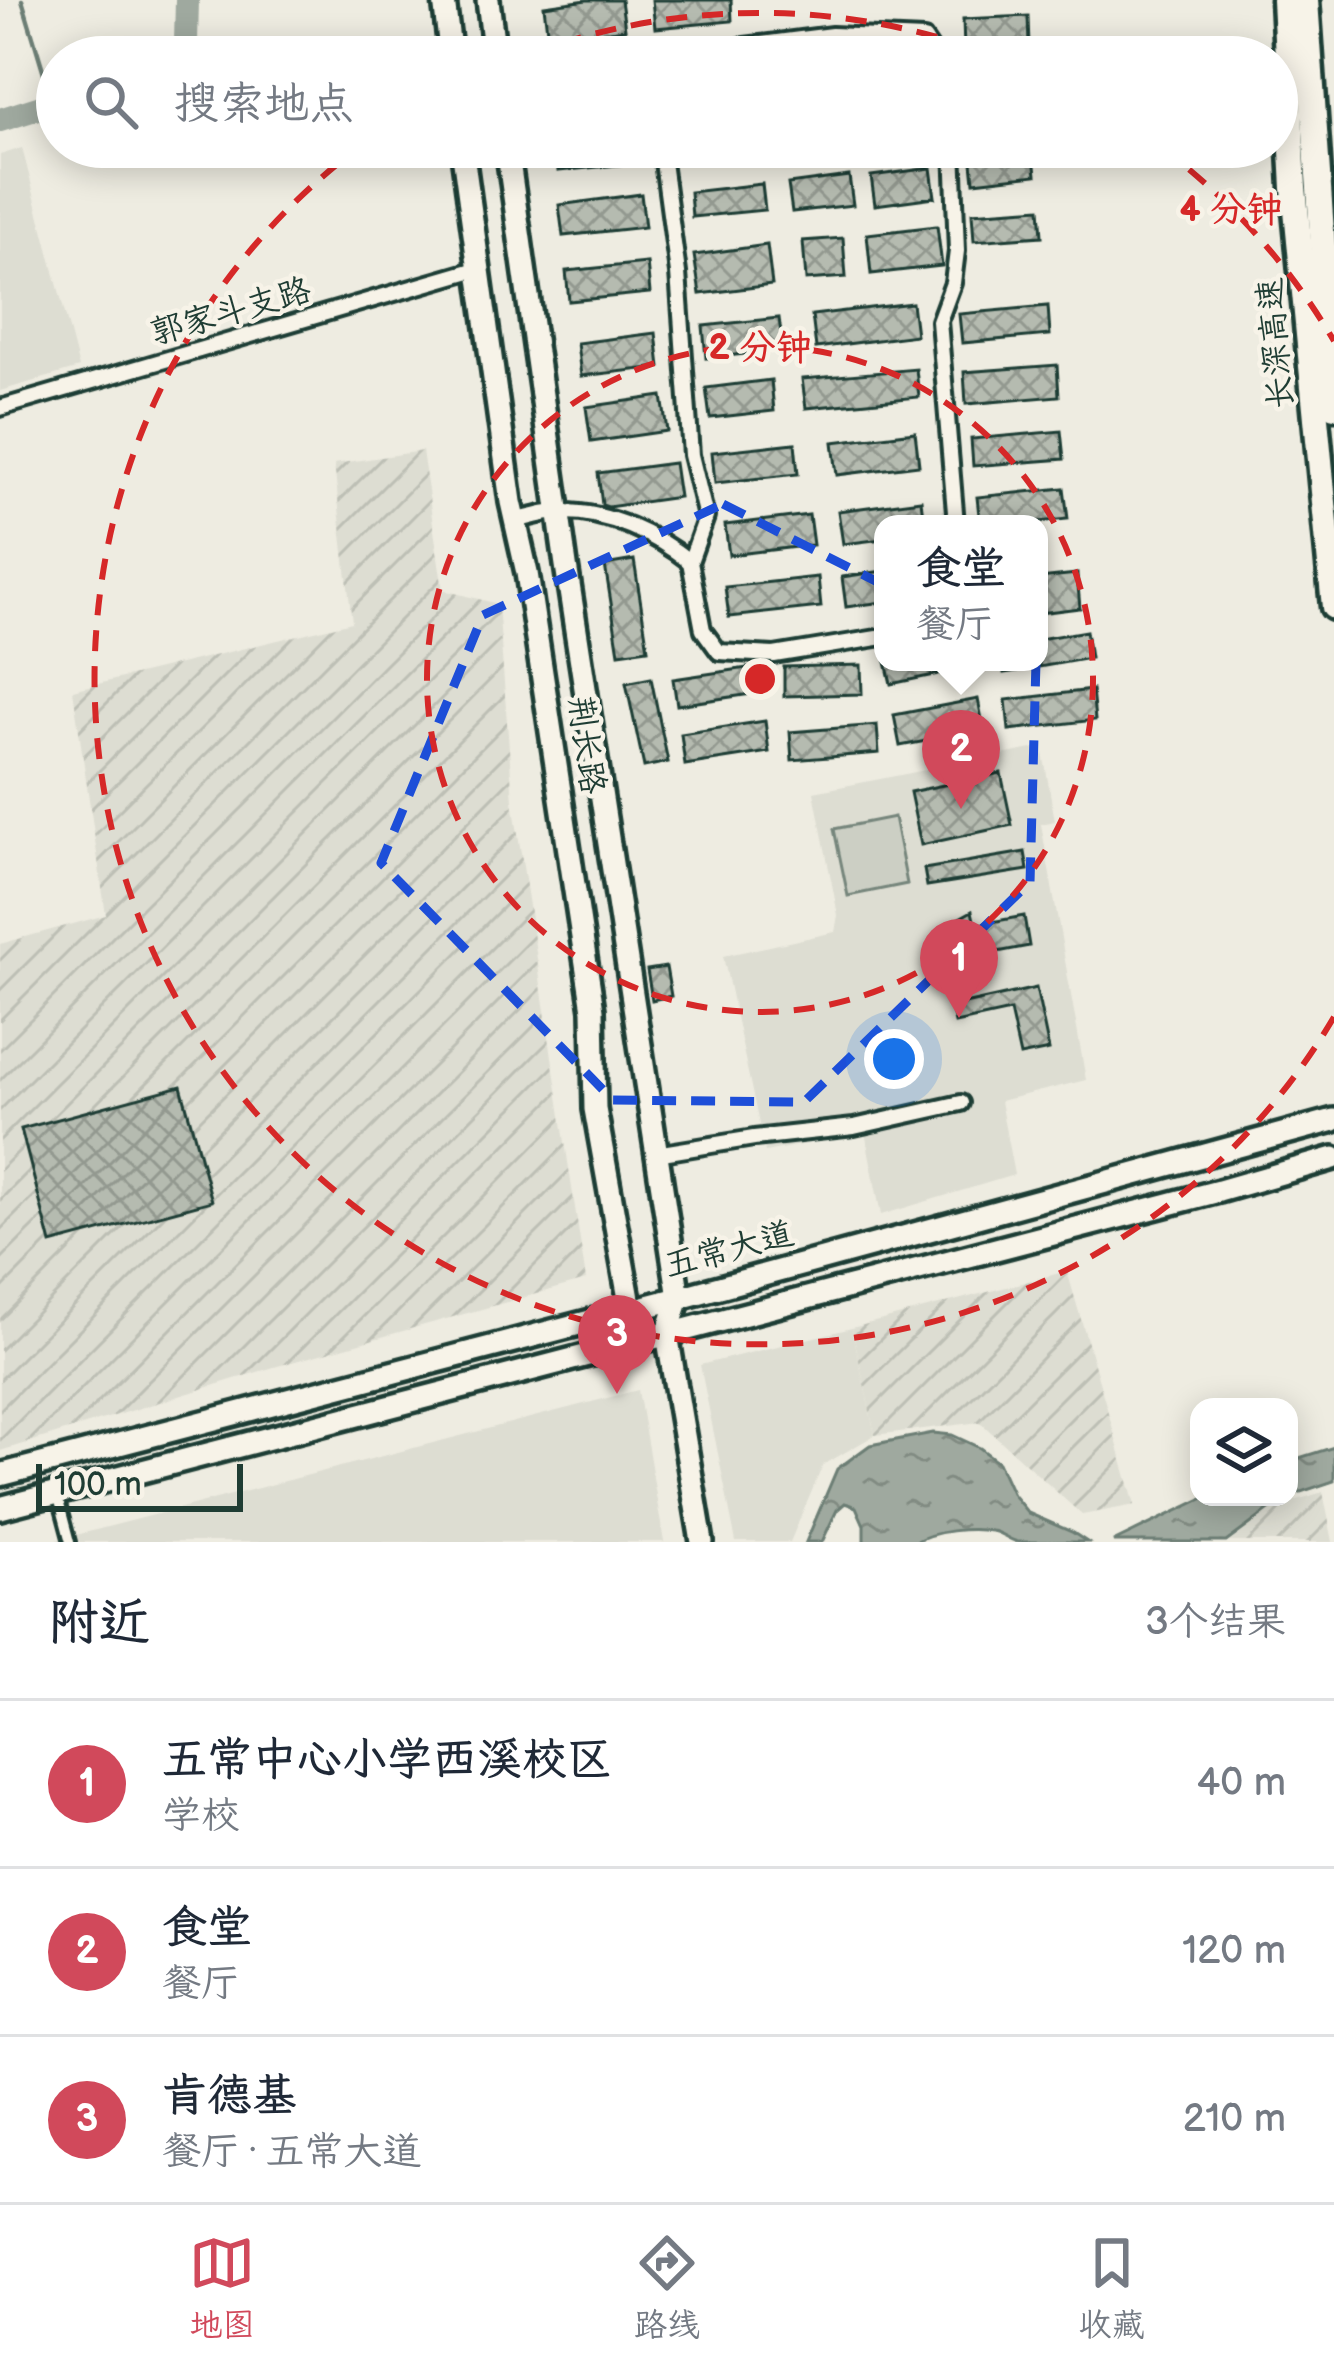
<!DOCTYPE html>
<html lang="zh">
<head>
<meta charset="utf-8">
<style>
  :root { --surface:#fff; --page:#f6f6f7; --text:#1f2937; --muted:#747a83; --line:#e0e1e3; --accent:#d1495b }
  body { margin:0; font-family:"Balsamiq Sans","LXGW WenKai TC",sans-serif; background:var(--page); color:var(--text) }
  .controls { position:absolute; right:36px; bottom:36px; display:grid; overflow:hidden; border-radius:24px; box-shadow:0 6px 30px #0003 }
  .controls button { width:108px; height:108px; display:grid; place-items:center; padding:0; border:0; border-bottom:3px solid var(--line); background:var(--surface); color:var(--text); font:60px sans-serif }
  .scale { position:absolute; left:36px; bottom:30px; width:207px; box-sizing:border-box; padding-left:12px; border:6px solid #1f3d34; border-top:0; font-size:33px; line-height:42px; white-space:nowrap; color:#1f3d34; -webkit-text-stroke:9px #f7f3e8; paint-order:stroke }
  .you { position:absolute; left:894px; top:1059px; width:42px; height:42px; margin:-30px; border:9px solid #fff; border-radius:50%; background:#1a73e8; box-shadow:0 0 0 18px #1a73e833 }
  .badge { display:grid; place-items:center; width:78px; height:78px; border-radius:50%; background:var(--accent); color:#fff; font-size:39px; font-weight:700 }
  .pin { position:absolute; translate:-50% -99px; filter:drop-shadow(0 3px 6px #0008) }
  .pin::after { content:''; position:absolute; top:63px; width:42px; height:36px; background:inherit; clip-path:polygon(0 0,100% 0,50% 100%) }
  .popup { position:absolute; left:874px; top:515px; width:174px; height:156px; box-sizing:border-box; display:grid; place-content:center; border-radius:24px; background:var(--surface); filter:drop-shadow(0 3px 9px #0005); font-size:39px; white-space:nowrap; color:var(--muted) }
  .popup b { font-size:45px; color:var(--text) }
  .popup::after { content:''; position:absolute; left:50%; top:100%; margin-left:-24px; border:24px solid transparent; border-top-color:var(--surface) }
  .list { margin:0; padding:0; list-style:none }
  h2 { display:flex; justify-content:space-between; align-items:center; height:156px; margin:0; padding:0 48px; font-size:51px }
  h2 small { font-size:39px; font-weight:400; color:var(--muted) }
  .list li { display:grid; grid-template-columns:78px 1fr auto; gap:36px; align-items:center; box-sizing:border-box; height:168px; padding:0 48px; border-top:3px solid var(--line) }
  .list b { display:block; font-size:45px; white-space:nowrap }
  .list p { margin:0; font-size:39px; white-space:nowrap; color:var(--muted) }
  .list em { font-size:39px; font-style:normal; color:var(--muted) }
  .icon { flex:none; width:66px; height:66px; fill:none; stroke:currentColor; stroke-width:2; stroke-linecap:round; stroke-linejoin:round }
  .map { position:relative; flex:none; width:1334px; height:1542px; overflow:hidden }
  .search { position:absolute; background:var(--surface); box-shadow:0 6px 30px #0003; left:36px; right:36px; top:36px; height:132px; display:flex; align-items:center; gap:30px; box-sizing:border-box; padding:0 42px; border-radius:66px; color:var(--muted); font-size:45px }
  .sheet { height:660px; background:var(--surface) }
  nav { display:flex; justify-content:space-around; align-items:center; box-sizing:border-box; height:168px; border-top:3px solid var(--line); background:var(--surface); font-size:33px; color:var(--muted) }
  nav a { display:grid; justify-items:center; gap:6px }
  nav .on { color:var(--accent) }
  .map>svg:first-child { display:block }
</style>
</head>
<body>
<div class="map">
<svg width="1334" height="1542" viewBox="0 0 1334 1542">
  <defs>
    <pattern id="industrial-furrows" width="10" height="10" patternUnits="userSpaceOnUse" patternTransform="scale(3)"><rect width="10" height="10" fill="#ddddd2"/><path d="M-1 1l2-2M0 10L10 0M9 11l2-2" fill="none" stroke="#bdbfb5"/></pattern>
    <pattern id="water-ripples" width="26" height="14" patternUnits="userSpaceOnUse" patternTransform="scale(3)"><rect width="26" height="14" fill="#9fa99f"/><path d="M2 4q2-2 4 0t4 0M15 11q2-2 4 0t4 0" fill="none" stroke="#818b82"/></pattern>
    <pattern id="building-cross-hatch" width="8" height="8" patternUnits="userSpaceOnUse" patternTransform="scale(3)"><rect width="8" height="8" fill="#b5bbb0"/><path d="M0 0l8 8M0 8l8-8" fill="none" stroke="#939990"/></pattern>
  </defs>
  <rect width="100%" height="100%" fill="#eeece1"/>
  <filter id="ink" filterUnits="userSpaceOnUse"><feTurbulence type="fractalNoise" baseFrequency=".00833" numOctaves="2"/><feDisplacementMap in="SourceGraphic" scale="24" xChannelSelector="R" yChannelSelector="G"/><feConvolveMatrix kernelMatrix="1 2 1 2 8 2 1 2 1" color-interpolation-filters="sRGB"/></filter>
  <g filter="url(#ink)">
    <g fill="#ddddd2">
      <polygon points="22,148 79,368 0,391 0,155"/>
      <polygon points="1042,747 1055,821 1041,824 1086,1080 1000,1101 1014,1175 881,1215 865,1132 765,1152 723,956 835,932 838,915 814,792"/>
      <polygon points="852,1328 875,1435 823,1465 790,1542 736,1542 700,1365"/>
      <polygon points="638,1390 664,1542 57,1542 57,1540"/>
    </g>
    <g fill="url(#industrial-furrows)">
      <polygon points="422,451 443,590 498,604 513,801 586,1280 274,1367 0,1451 0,944 106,915 73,690 352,622 334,464"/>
      <polygon points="1067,1271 1135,1505 1082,1515 980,1422 875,1435 852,1328"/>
      <polygon points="1323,1492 1333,1542 1229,1542 1274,1507"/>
    </g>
    <polygon fill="#cccfc4" stroke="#76867c" stroke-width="3" points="894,817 907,884 848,896 834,829"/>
    <g fill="url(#water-ripples)" stroke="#6c7e74" stroke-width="3">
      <path d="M 933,1433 L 952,1435 L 980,1448 L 998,1462 L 1013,1495 L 1028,1513 L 1072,1532 L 1087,1542 C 1069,1542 1033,1542 1018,1542 C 1008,1540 1001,1532 991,1531 C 970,1527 933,1531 915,1542 L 864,1542 L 864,1525 L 856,1507 L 845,1503 L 837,1510 L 822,1542 L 806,1542 L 837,1469 L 870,1445 Z"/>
      <polygon points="1334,1447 1334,1481 1289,1496 1289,1461"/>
      <polygon points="1206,1497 1287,1497 1226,1542 1113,1542"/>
    </g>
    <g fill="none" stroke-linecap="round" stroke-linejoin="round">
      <polyline stroke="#6c7e74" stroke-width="4.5" points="22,0 53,103"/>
      <g stroke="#9fa99f" stroke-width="24">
        <polyline points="176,57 186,42 187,0"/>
        <polyline points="0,120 57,102"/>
      </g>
    </g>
    <g fill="url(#building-cross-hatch)" stroke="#1f3d34" stroke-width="3">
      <polygon points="587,0 621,0 625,29 548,39 544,6"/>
      <polygon points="652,0 731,0 732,21 655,28"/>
      <polygon points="1028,16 1029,46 964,50 963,19"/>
      <polygon points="860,47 902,49 903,57 843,57 843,49"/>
      <polygon points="556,147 637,147 638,163 558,171"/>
      <polygon points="1033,147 1036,175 974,182 971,152"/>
      <polygon points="931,168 935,197 875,205 871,176"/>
      <polygon points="849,176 853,205 792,212 788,184"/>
      <polygon points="762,184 765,210 692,217 690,192"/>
      <polygon points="641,194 645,227 563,236 559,205"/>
      <polygon points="1040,208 1042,236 974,241 972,213"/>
      <polygon points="937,226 942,266 871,274 867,234"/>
      <polygon points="843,238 846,277 806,280 803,241"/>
      <polygon points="767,245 772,285 700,294 694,255"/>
      <polygon points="647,263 650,293 569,301 566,271"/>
      <polygon points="912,303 916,335 816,348 812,315"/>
      <polygon points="1048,306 1050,335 962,343 959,314"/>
      <polygon points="779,318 783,350 706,358 703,326"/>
      <polygon points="656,333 660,367 581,376 577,343"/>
      <polygon points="1057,365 1059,396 966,404 964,372"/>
      <polygon points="916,369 919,397 806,408 802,379"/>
      <polygon points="771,380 774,411 710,418 706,388"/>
      <polygon points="662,396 667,431 591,442 586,407"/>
      <polygon points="1061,431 1064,459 973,466 971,439"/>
      <polygon points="915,432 919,465 837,475 833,442"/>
      <polygon points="795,443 798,474 715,483 712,452"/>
      <polygon points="674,463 679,497 608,507 602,505 598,473"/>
      <polygon points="1064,488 1068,519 1018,524 980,524 977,497"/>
      <polygon points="921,500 924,524 883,524 883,539 843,544 838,511"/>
      <polygon points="809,515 813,545 729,555 725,525"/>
      <polygon points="634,560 648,649 619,653 605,565"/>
      <polygon points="883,571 883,602 846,607 842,577"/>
      <polygon points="1077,574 1080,608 1039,613 1039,578"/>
      <polygon points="818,577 821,607 729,617 725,587"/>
      <polygon points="1086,631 1090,658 1039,667 1039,639"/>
      <polygon points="886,662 972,662 972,667 891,684"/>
      <polygon points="1002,662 1035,662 1035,668 1004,673"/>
      <polygon points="861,665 862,694 784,696 784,667"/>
      <polygon points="761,666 765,692 677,705 673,679"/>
      <polygon points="651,678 668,762 644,767 626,683"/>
      <polygon points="1092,690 1095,720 1009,730 1006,700"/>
      <polygon points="978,699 984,730 900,746 894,715"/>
      <polygon points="765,721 769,752 685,765 681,734"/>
      <polygon points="877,725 879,753 792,760 790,732"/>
      <polygon points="1001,773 1012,825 921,845 910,792"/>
      <polygon points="1025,852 1028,870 927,886 924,869"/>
      <polygon points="972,911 975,925 1024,916 1029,946 945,962 941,940 946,929 956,920"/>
      <polygon points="666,967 671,996 652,1000 647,970"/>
      <polygon points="1036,988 1049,1050 1020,1056 1010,1011 955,1023 951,1007"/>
      <polygon points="181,1086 212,1201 51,1244 21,1129"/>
    </g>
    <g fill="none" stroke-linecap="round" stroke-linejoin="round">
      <defs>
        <polyline id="lane" points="58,1497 70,1542"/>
        <g id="street">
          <polyline points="662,57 683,49 729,48 832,35 924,39 936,57"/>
          <polyline points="661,147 678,273 691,455 706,517 690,562 703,630 719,652 774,655 883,637"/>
          <polyline points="953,147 957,251 953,283 939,321 956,524"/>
          <polyline points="0,408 477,269"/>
          <path d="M 515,521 C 531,517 548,511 564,512 C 609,512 655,534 690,562"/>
          <polyline points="656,1154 754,1138 854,1127 961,1103"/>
        </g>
        <g id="secondary">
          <polyline points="444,0 451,57"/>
          <polyline points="488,0 495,57"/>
          <polyline points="462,147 511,502 527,573 593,1010 595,1109 631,1310 641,1317"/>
          <polyline points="507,147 566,565 679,1298 667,1334 702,1542"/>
          <polyline points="0,1475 679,1298 1334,1120"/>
          <polyline points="0,1508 1219,1191 1334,1158"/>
        </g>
        <g id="highway">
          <polyline points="1284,0 1294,188 1334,607"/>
          <polyline points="1306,0 1334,406"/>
        </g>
      </defs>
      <use href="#lane" stroke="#1f3d34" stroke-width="16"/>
      <use href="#street" stroke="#1f3d34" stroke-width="22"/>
      <use href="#secondary" stroke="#1f3d34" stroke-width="30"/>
      <use href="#highway" stroke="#1f3d34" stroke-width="33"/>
      <use href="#lane" stroke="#f7f3e8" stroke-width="8"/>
      <use href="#street" stroke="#f7f3e8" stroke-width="14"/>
      <use href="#secondary" stroke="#f7f3e8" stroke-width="21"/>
      <use href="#highway" stroke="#f7f3e8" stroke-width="24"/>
    </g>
  </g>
  <path fill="none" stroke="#1d4ed8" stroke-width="9" stroke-dasharray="24 15" stroke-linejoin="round" d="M 723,504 L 1036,662 L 1030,882 L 804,1102 L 613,1100 L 381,863 L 483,615 Z"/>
  <g fill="none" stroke="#d62828" stroke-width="6" stroke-dasharray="21 15">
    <circle cx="760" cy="679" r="333"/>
    <path d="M1334 1017A666 666 0 1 1 359 147M527 55A666 666 0 0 1 993 55M1161 147A666 666 0 0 1 1334 341"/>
  </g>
  <g text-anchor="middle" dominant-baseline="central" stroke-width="9" stroke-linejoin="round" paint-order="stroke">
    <g font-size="33" fill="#1f3d34" stroke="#f7f3e8">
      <text transform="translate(231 312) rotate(-16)">郭家斗支路</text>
      <text transform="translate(1276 343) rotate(-95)">长深高速</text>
      <text transform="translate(586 745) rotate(82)">荆长路</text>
      <text transform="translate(729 1250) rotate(-15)">五常大道</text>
    </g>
  </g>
  <circle cx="760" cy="679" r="18" fill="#d62828" stroke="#f7f3e8" stroke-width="6"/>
  <g font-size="36" text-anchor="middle" font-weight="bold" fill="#d62828" stroke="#f7f3e8" stroke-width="9" stroke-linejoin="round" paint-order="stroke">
    <text x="1231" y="221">4 分钟</text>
    <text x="760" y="359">2 分钟</text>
  </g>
</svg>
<div class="controls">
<button><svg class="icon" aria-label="layers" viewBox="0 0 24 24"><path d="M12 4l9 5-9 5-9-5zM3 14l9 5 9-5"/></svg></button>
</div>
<div class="scale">100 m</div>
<div class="you"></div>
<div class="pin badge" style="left:959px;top:1018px">1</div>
<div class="pin badge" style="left:961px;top:809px">2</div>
<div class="popup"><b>食堂</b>餐厅</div>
<div class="pin badge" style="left:617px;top:1394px">3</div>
<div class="search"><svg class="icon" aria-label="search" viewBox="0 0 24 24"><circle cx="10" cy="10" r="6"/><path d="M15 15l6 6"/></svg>搜索地点</div>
</div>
<section class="sheet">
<h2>附近<small>3个结果</small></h2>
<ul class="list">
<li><span class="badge">1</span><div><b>五常中心小学西溪校区</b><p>学校</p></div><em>40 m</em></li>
<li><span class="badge">2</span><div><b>食堂</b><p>餐厅</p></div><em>120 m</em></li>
<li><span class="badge">3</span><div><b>肯德基</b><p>餐厅 · 五常大道</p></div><em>210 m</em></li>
</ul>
</section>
<nav>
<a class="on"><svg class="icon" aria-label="map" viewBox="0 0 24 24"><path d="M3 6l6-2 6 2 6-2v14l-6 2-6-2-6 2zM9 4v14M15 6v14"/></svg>地图</a>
<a><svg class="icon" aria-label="directions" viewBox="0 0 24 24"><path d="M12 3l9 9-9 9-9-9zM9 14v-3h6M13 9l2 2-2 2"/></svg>路线</a>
<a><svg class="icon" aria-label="saved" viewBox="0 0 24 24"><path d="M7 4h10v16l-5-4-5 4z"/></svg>收藏</a>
</nav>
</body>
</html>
